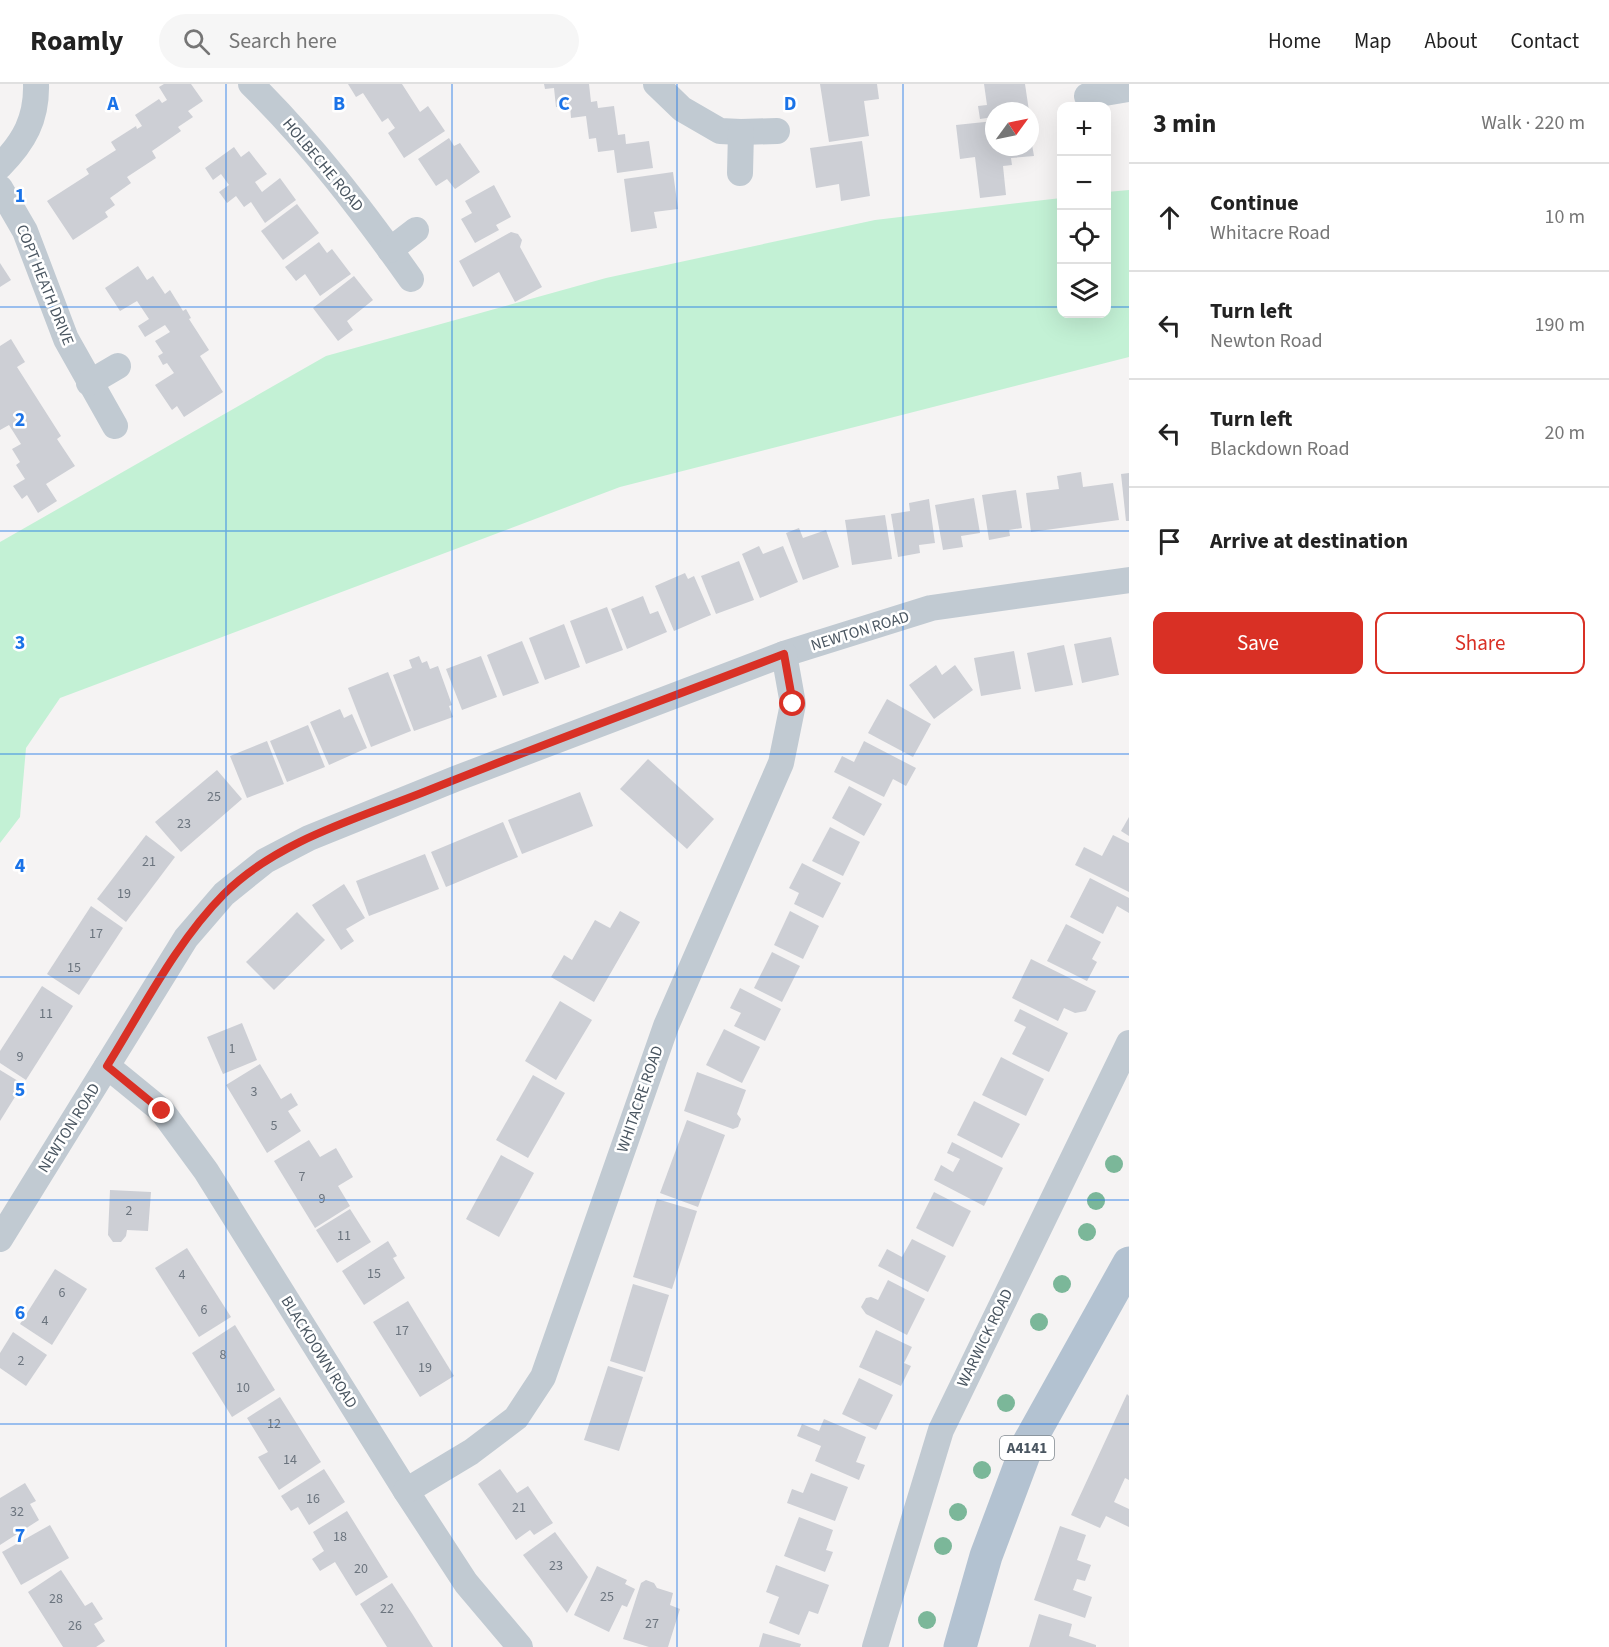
<!DOCTYPE html>
<html lang="en">
<head>
<meta charset="utf-8">
<style>
  :root { --surface:#fff; --page:#f6f6f6; --text:#222; --muted:#767676; --line:#e0e0e0; --accent:#d93025 }
  body { margin:0; font-family:"Source Sans 3",sans-serif; background:var(--page); color:var(--text) }
  .controls { position:absolute; right:18px; top:18px; display:grid; overflow:hidden; border-radius:12px; box-shadow:0 6px 24px #0002 }
  .controls button { width:54px; height:54px; display:grid; place-items:center; padding:0; border:0; border-bottom:2px solid var(--line); background:var(--surface); color:var(--text); font:30px sans-serif }
  .compass { position:absolute; left:985px; top:18px; width:54px; height:54px; border-radius:50%; background:var(--surface); box-shadow:0 6px 24px #0002; rotate:57deg }
  .stop { position:absolute; width:18px; height:18px; margin:-14px; border:4px solid #d93025; border-radius:50%; background:#fff }
  .stop.end { background:#d93025; border-color:#fff; box-shadow:0 2px 6px #0008 }
  .list { margin:0; padding:0; list-style:none }
  h2 { display:flex; justify-content:space-between; align-items:center; height:78px; margin:0; padding:0 24px; font-size:26px }
  h2 small { font-size:20px; font-weight:400; color:var(--muted) }
  .list li { display:grid; grid-template-columns:39px 1fr auto; gap:18px; align-items:center; box-sizing:border-box; height:108px; padding:0 24px; border-top:2px solid var(--line) }
  .list b { display:block; font-size:22px; white-space:nowrap }
  .list p { margin:0; font-size:20px; white-space:nowrap; color:var(--muted) }
  .list em { font-size:20px; font-style:normal; color:var(--muted) }
  .actions { display:flex; gap:12px; padding:18px 24px }
  .actions a { flex:1; padding:14px 0; border:2px solid var(--accent); border-radius:12px; text-align:center; font-size:21px; color:var(--accent) }
  .actions .main { background:var(--accent); color:#fff }
  .icon { flex:none; width:33px; height:33px; fill:none; stroke:currentColor; stroke-width:2; stroke-linecap:round; stroke-linejoin:round }
  .map { position:relative; flex:none; width:1129px; height:1563px; overflow:hidden }
  header { display:flex; align-items:center; gap:36px; box-sizing:border-box; height:84px; padding:0 30px; background:var(--surface); border-bottom:2px solid var(--line) }
  header strong { font-size:28px }
  nav { display:flex; gap:33px; margin-inline-start:auto; font-size:21px }
  .search { width:420px; height:54px; background:var(--page); display:flex; align-items:center; gap:15px; box-sizing:border-box; padding:0 21px; border-radius:33px; color:var(--muted); font-size:22px }
  main { display:flex }
  aside { flex:1; background:var(--surface) }
  .map>svg:first-child { display:block }
</style>
</head>
<body>
<header>
<strong>Roamly</strong>
<div class="search"><svg class="icon" aria-label="search" viewBox="0 0 24 24"><circle cx="10" cy="10" r="6"/><path d="M15 15l6 6"/></svg>Search here</div>
<nav><a>Home</a><a>Map</a><a>About</a><a>Contact</a></nav>
</header>
<main>
<div class="map">
<svg width="1129" height="1563" viewBox="0 0 1129 1563">
  <rect width="100%" height="100%" fill="#f5f3f3"/>
  <polygon fill="#c3f1d5" points="1129,106 1129,273 620,403 60,614 26,664 20,733 0,759 0,458 326,272 606,194 875,136 1061,114 1062,230 1106,230 1107,108"/>
  <g fill="#cdcfd5">
    <polygon points="164,0 191,0 203,17 188,27 193,33 178,43 181,47 152,67 156,74 127,93 131,99 110,114 115,121 105,128 108,133 73,156 47,117 89,90 86,85 116,66 111,58 136,42 137,45 142,42 135,31 159,15 162,19 167,16 159,3"/>
    <polygon points="348,0 402,0 420,28 428,22 445,47 404,74 388,49 395,44 388,34 382,38 363,9 356,13"/>
    <polygon points="544,0 589,0 591,18 597,17 598,24 614,22 618,51 625,50 626,60 649,57 653,84 617,89 614,66 598,68 596,54 589,55 586,32 571,34 570,21 556,23 554,4 545,5"/>
    <polygon points="820,0 877,0 879,15 864,17 869,52 829,58"/>
    <polygon points="984,0 1025,0 1029,27 994,27 994,33 980,35 978,22 987,21"/>
    <polygon points="994,37 994,63 1030,63 1031,55 1034,72 1011,74 1012,81 1003,82 1006,111 980,114 975,73 960,75 956,41"/>
    <polygon points="449,54 454,62 460,59 480,88 455,105 447,95 436,102 418,75"/>
    <polygon points="862,57 870,112 841,117 839,100 816,104 810,64"/>
    <polygon points="234,63 241,73 249,67 267,90 255,98 262,108 280,94 296,116 265,139 251,118 244,123 236,112 227,119 219,108 229,101 221,90 213,96 205,84"/>
    <polygon points="673,88 678,125 654,128 657,144 631,148 624,95"/>
    <polygon points="494,101 511,133 496,141 499,146 475,159 461,135 472,129 465,117"/>
    <polygon points="297,120 319,149 283,176 261,147"/>
    <polygon points="511,148 518,150 522,156 520,163 542,203 515,218 499,188 473,203 459,177"/>
    <polygon points="319,158 327,169 332,165 351,190 320,212 305,190 296,197 285,183"/>
    <polygon points="0,179 11,196 0,203"/>
    <polygon points="138,182 147,196 153,192 165,210 170,206 183,227 186,225 191,234 189,235 209,266 200,272 223,308 184,333 177,322 172,326 155,301 174,289 167,279 163,281 158,272 163,269 155,257 170,248 165,241 145,253 138,242 149,235 137,217 120,227 105,204"/>
    <polygon points="354,192 373,216 347,237 353,246 338,257 313,224"/>
    <polygon points="11,255 25,278 17,283 61,352 57,355 75,382 46,400 57,417 38,429 27,411 22,415 13,402 25,395 16,381 20,378 12,365 21,360 9,341 0,346 0,262"/>
    <polygon points="1081,388 1083,403 1113,399 1119,436 1031,448 1026,409 1059,405 1057,392"/>
    <polygon points="1129,389 1129,437 1126,437 1121,390"/>
    <polygon points="1016,406 1022,444 1009,446 1010,452 989,456 982,411"/>
    <polygon points="974,414 980,449 961,452 963,463 943,466 935,421"/>
    <polygon points="929,415 935,459 919,461 920,469 898,473 891,430 910,427 909,419"/>
    <polygon points="885,431 892,475 852,481 845,436"/>
    <polygon points="799,444 803,454 826,446 839,483 803,496 786,449"/>
    <polygon points="759,462 763,470 783,462 798,498 760,514 742,470"/>
    <polygon points="739,477 754,516 716,530 701,492"/>
    <polygon points="685,489 688,495 694,492 711,531 674,547 655,502"/>
    <polygon points="643,512 650,530 658,527 667,548 627,565 611,525"/>
    <polygon points="607,523 623,566 586,580 570,537"/>
    <polygon points="564,540 580,583 545,596 529,554"/>
    <polygon points="1111,553 1119,591 1082,599 1074,560"/>
    <polygon points="522,557 539,599 503,612 487,571"/>
    <polygon points="1064,561 1073,601 1035,608 1027,569"/>
    <polygon points="1014,567 1021,605 981,612 974,574"/>
    <polygon points="419,572 422,579 427,577 430,585 438,582 452,621 449,622 453,633 414,647 393,591 412,584 409,576"/>
    <polygon points="481,572 497,613 462,626 446,585"/>
    <polygon points="936,581 942,591 955,581 973,606 934,635 909,601"/>
    <polygon points="388,588 411,647 371,663 348,604"/>
    <polygon points="887,615 931,640 913,673 868,649"/>
    <polygon points="340,625 344,634 352,630 367,664 329,681 310,638"/>
    <polygon points="308,641 325,683 287,698 270,657"/>
    <polygon points="267,657 284,700 247,714 230,672"/>
    <polygon points="864,657 916,684 906,702 893,695 884,713 834,688 842,672 854,678"/>
    <polygon points="648,675 714,735 687,765 620,705"/>
    <polygon points="217,686 242,715 181,768 155,738"/>
    <polygon points="849,702 882,720 864,752 832,734"/>
    <polygon points="580,708 593,742 522,770 508,736"/>
    <polygon points="1129,733 1129,752 1121,747"/>
    <polygon points="503,738 518,773 446,803 431,768"/>
    <polygon points="830,743 860,758 843,792 812,777"/>
    <polygon points="146,751 175,773 126,838 97,815"/>
    <polygon points="1113,751 1129,759 1129,808 1075,781 1084,763 1102,772"/>
    <polygon points="425,770 439,805 369,832 356,797"/>
    <polygon points="802,779 841,799 823,834 794,820 799,809 789,804"/>
    <polygon points="1090,794 1129,814 1129,829 1117,822 1103,850 1070,833"/>
    <polygon points="344,800 365,834 346,845 354,857 341,866 312,821"/>
    <polygon points="91,822 123,844 79,911 47,890"/>
    <polygon points="620,827 640,838 594,918 551,893 564,871 572,876 595,836 610,844"/>
    <polygon points="790,827 819,842 803,875 774,861"/>
    <polygon points="297,828 325,856 274,906 246,878"/>
    <polygon points="1066,840 1101,858 1092,875 1097,878 1087,897 1047,877"/>
    <polygon points="772,868 800,882 782,918 754,904"/>
    <polygon points="1031,875 1096,907 1086,927 1075,929 1064,924 1058,937 1012,914"/>
    <polygon points="42,902 73,922 26,996 0,979 0,967"/>
    <polygon points="740,904 781,925 765,957 734,942 741,929 730,924"/>
    <polygon points="560,917 592,936 556,996 525,977"/>
    <polygon points="1020,925 1068,949 1049,988 1012,970 1026,943 1014,937"/>
    <polygon points="242,939 257,976 223,990 207,953"/>
    <polygon points="724,945 760,963 742,999 706,981"/>
    <polygon points="1001,973 1044,995 1026,1032 982,1011"/>
    <polygon points="260,980 281,1015 291,1009 298,1021 288,1027 301,1047 267,1069 226,1001"/>
    <polygon points="0,986 23,1000 0,1037"/>
    <polygon points="697,988 746,1006 737,1030 741,1035 738,1043 733,1045 684,1027"/>
    <polygon points="533,991 565,1009 528,1074 496,1056"/>
    <polygon points="974,1017 1020,1040 1002,1074 957,1051"/>
    <polygon points="687,1036 725,1051 698,1123 660,1109"/>
    <polygon points="309,1056 320,1073 336,1064 353,1093 338,1102 350,1122 315,1144 274,1077"/>
    <polygon points="952,1058 1003,1084 984,1122 934,1096 941,1081 953,1088 960,1075 947,1069"/>
    <polygon points="501,1071 534,1089 499,1153 466,1135"/>
    <polygon points="110,1106 151,1108 148,1147 127,1146 126,1152 121,1158 113,1158 108,1151"/>
    <polygon points="934,1108 971,1127 953,1163 916,1144"/>
    <polygon points="657,1115 697,1127 672,1205 633,1193"/>
    <polygon points="350,1125 371,1158 337,1179 316,1146"/>
    <polygon points="912,1155 946,1172 928,1208 878,1182 887,1165 902,1173"/>
    <polygon points="388,1157 397,1172 393,1174 405,1194 364,1221 342,1187"/>
    <polygon points="187,1164 231,1233 199,1253 155,1184"/>
    <polygon points="55,1185 87,1205 52,1261 20,1240"/>
    <polygon points="888,1196 925,1215 907,1251 866,1230 861,1223 866,1214 871,1213 878,1216"/>
    <polygon points="633,1200 669,1211 645,1288 610,1277"/>
    <polygon points="408,1217 454,1292 420,1313 373,1238"/>
    <polygon points="235,1241 275,1306 232,1333 192,1269"/>
    <polygon points="876,1246 912,1263 904,1279 911,1282 901,1302 859,1283"/>
    <polygon points="13,1248 47,1271 26,1302 0,1284 0,1269"/>
    <polygon points="608,1282 643,1293 619,1367 584,1356"/>
    <polygon points="859,1294 893,1311 876,1346 842,1330"/>
    <polygon points="1127,1310 1129,1312 1129,1396 1125,1394 1114,1418 1129,1425 1129,1443 1106,1432 1100,1444 1071,1431"/>
    <polygon points="280,1313 321,1378 279,1406 258,1373 268,1368 247,1334"/>
    <polygon points="824,1335 866,1353 856,1378 865,1381 859,1396 815,1377 821,1362 797,1352 802,1340 819,1347"/>
    <polygon points="324,1385 345,1418 309,1441 298,1423 291,1427 281,1412"/>
    <polygon points="500,1385 517,1409 528,1402 553,1439 534,1451 530,1446 516,1456 478,1400"/>
    <polygon points="811,1389 848,1403 835,1437 787,1419 792,1405 803,1409"/>
    <polygon points="25,1399 36,1417 30,1420 39,1436 0,1461 0,1414"/>
    <polygon points="347,1427 388,1493 356,1512 335,1478 320,1487 312,1475 324,1467 313,1448"/>
    <polygon points="799,1433 833,1446 826,1466 833,1468 825,1488 784,1472"/>
    <polygon points="50,1441 69,1474 21,1501 2,1468"/>
    <polygon points="1060,1442 1086,1451 1077,1476 1091,1481 1085,1497 1077,1495 1073,1506 1092,1513 1085,1534 1034,1516"/>
    <polygon points="555,1448 588,1493 567,1529 523,1471"/>
    <polygon points="776,1481 829,1501 818,1530 809,1527 799,1551 769,1539 779,1513 766,1508"/>
    <polygon points="597,1482 627,1496 625,1500 635,1505 627,1523 622,1521 609,1548 574,1531"/>
    <polygon points="61,1486 85,1522 92,1518 103,1535 94,1540 105,1557 96,1563 63,1563 28,1508"/>
    <polygon points="646,1496 654,1499 657,1504 673,1509 670,1521 680,1525 668,1563 649,1563 623,1555 641,1499"/>
    <polygon points="392,1499 413,1531 433,1563 387,1563 360,1520"/>
    <polygon points="1039,1530 1072,1540 1069,1552 1096,1561 1096,1563 1029,1563"/>
    <polygon points="763,1549 801,1560 800,1563 759,1563"/>
  </g>
  <g fill="none" stroke-linecap="round" stroke-linejoin="round">
    <g stroke="#c1cad2" stroke-width="26">
      <path d="M 251,0 C 311,59 362,126 411,195"/>
      <polyline points="656,0 682,25 720,47 741,48 777,47"/>
      <polyline points="1087,12 1128,5"/>
      <path d="M 0,82 C 24,58 37,35 36,0"/>
      <polyline points="740,89 741,48"/>
      <polyline points="0,104 25,147 66,255 115,342"/>
      <polyline points="390,166 416,146"/>
      <polyline points="89,299 118,282"/>
      <polyline points="107,982 162,1027 206,1087 406,1407 466,1499 520,1563"/>
      <polyline points="0,1155 186,854 224,810 265,777 309,754 455,695 784,570 931,524 1129,496"/>
      <polyline points="406,1407 471,1368 516,1334 543,1293 666,942 781,679 793,620 784,570"/>
      <polyline points="875,1563 941,1346 1129,959"/>
    </g>
    <polyline stroke="#b3c2d1" stroke-width="33" points="960,1563 986,1472 1028,1360 1129,1179"/>
  </g>
  <g fill="#7bb799">
    <circle cx="1114" cy="1080" r="9"/>
    <circle cx="1096" cy="1117" r="9"/>
    <circle cx="1087" cy="1148" r="9"/>
    <circle cx="1062" cy="1200" r="9"/>
    <circle cx="1039" cy="1238" r="9"/>
    <circle cx="1006" cy="1319" r="9"/>
    <circle cx="982" cy="1386" r="9"/>
    <circle cx="958" cy="1428" r="9"/>
    <circle cx="943" cy="1462" r="9"/>
    <circle cx="927" cy="1536" r="9"/>
  </g>
  <g fill="none" stroke-linecap="round" stroke-linejoin="round">
    <path stroke="#d93025" stroke-width="8" d="M 162,1027 L 107,982 C 142,926 177,857 224,810 C 277,757 356,735 424,708 C 543,660 664,616 784,570 L 793,620"/>
  </g>
  <path fill="none" stroke="#1a73e8" stroke-width="1.5" stroke-opacity="0.55" d="M 226,0 L 226,1563M 452,0 L 452,1563M 677,0 L 677,1563M 903,0 L 903,1563M 0,223 L 1062,223M 1106,223 L 1129,223M 0,447 L 1129,447M 0,670 L 1129,670M 0,893 L 1129,893M 0,1116 L 1129,1116M 0,1340 L 1129,1340"/>
  <g text-anchor="middle" dominant-baseline="central" stroke-width="5" stroke-linejoin="round" paint-order="stroke">
    <g font-size="14" fill="#6b747e">
      <text x="214" y="713">25</text>
      <text x="184" y="740">23</text>
      <text x="149" y="778">21</text>
      <text x="124" y="810">19</text>
      <text x="96" y="850">17</text>
      <text x="74" y="884">15</text>
      <text x="46" y="930">11</text>
      <text x="232" y="965">1</text>
      <text x="20" y="973">9</text>
      <text x="254" y="1008">3</text>
      <text x="274" y="1042">5</text>
      <text x="302" y="1093">7</text>
      <text x="322" y="1115">9</text>
      <text x="129" y="1127">2</text>
      <text x="344" y="1152">11</text>
      <text x="374" y="1190">15</text>
      <text x="182" y="1191">4</text>
      <text x="62" y="1209">6</text>
      <text x="204" y="1226">6</text>
      <text x="45" y="1237">4</text>
      <text x="402" y="1247">17</text>
      <text x="223" y="1271">8</text>
      <text x="21" y="1277">2</text>
      <text x="425" y="1284">19</text>
      <text x="243" y="1304">10</text>
      <text x="274" y="1340">12</text>
      <text x="290" y="1376">14</text>
      <text x="313" y="1415">16</text>
      <text x="519" y="1424">21</text>
      <text x="17" y="1428">32</text>
      <text x="340" y="1453">18</text>
      <text x="556" y="1482">23</text>
      <text x="361" y="1485">20</text>
      <text x="607" y="1513">25</text>
      <text x="56" y="1515">28</text>
      <text x="387" y="1525">22</text>
      <text x="652" y="1540">27</text>
      <text x="75" y="1542">26</text>
    </g>
    <rect fill="#fff" stroke="#808990" stroke-width="1.5" x="1000" y="1352" width="54" height="24" rx="4.5"/>
    <g font-size="15" font-weight="bold" fill="#4a5661">
      <text x="1027" y="1364">A4141</text>
    </g>
    <g font-size="16" fill="#4a5661" stroke="#fff">
      <text transform="translate(323 81) rotate(50)">HOLBECHE ROAD</text>
      <text transform="translate(45 201) rotate(68)">COPT HEATH DRIVE</text>
      <text transform="translate(860 547) rotate(-17)">NEWTON ROAD</text>
      <text transform="translate(640 1015) rotate(-71)">WHITACRE ROAD</text>
      <text transform="translate(69 1044) rotate(-58)">NEWTON ROAD</text>
      <text transform="translate(985 1254) rotate(-64)">WARWICK ROAD</text>
      <text transform="translate(319 1268) rotate(58)">BLACKDOWN ROAD</text>
    </g>
  </g>
  <g font-size="20" text-anchor="middle" font-weight="bold" fill="#1a73e8" stroke="#fff" stroke-width="5" stroke-linejoin="round" paint-order="stroke">
    <text x="113" y="26">A</text>
    <text x="339" y="26">B</text>
    <text x="564" y="26">C</text>
    <text x="790" y="26">D</text>
    <text x="20" y="118">1</text>
    <text x="20" y="342">2</text>
    <text x="20" y="565">3</text>
    <text x="20" y="788">4</text>
    <text x="20" y="1012">5</text>
    <text x="20" y="1235">6</text>
    <text x="20" y="1458">7</text>
  </g>
</svg>
<div class="controls">
<button>+</button>
<button>−</button>
<button><svg class="icon" aria-label="locate" viewBox="0 0 24 24"><circle cx="12" cy="12" r="6"/><path d="M12 2v4M12 18v4M2 12h4M18 12h4"/></svg></button>
<button><svg class="icon" aria-label="layers" viewBox="0 0 24 24"><path d="M12 4l9 5-9 5-9-5zM3 14l9 5 9-5"/></svg></button>
</div>
<svg class="compass" viewBox="-18 -18 36 36"><path d="M0-13l5 13h-10z" fill="#e53935"/><path d="M0 13l5-13h-10z" fill="#767676"/></svg>
<div class="stop" style="left:793px;top:620px"></div>
<div class="stop end" style="left:162px;top:1027px"></div>
</div>
<aside>
<h2>3 min<small>Walk · 220 m</small></h2>
<ul class="list">
<li><svg class="icon" aria-label="ahead" viewBox="0 0 24 24"><path d="M12 20V5M6 11l6-6 6 6"/></svg><div><b>Continue</b><p>Whitacre Road</p></div><em>10 m</em></li>
<li><svg class="icon" aria-label="left" viewBox="0 0 24 24"><path d="M17 20v-9H6M10 6l-5 5 5 5"/></svg><div><b>Turn left</b><p>Newton Road</p></div><em>190 m</em></li>
<li><svg class="icon" aria-label="left" viewBox="0 0 24 24"><path d="M17 20v-9H6M10 6l-5 5 5 5"/></svg><div><b>Turn left</b><p>Blackdown Road</p></div><em>20 m</em></li>
<li><svg class="icon" aria-label="arrive" viewBox="0 0 24 24"><path d="M6 21V4h12l-3 4 3 4H6"/></svg><div><b>Arrive at destination</b></div></li>
</ul>
<div class="actions"><a class="main">Save</a><a>Share</a></div>
</aside>
</main>
</body>
</html>
